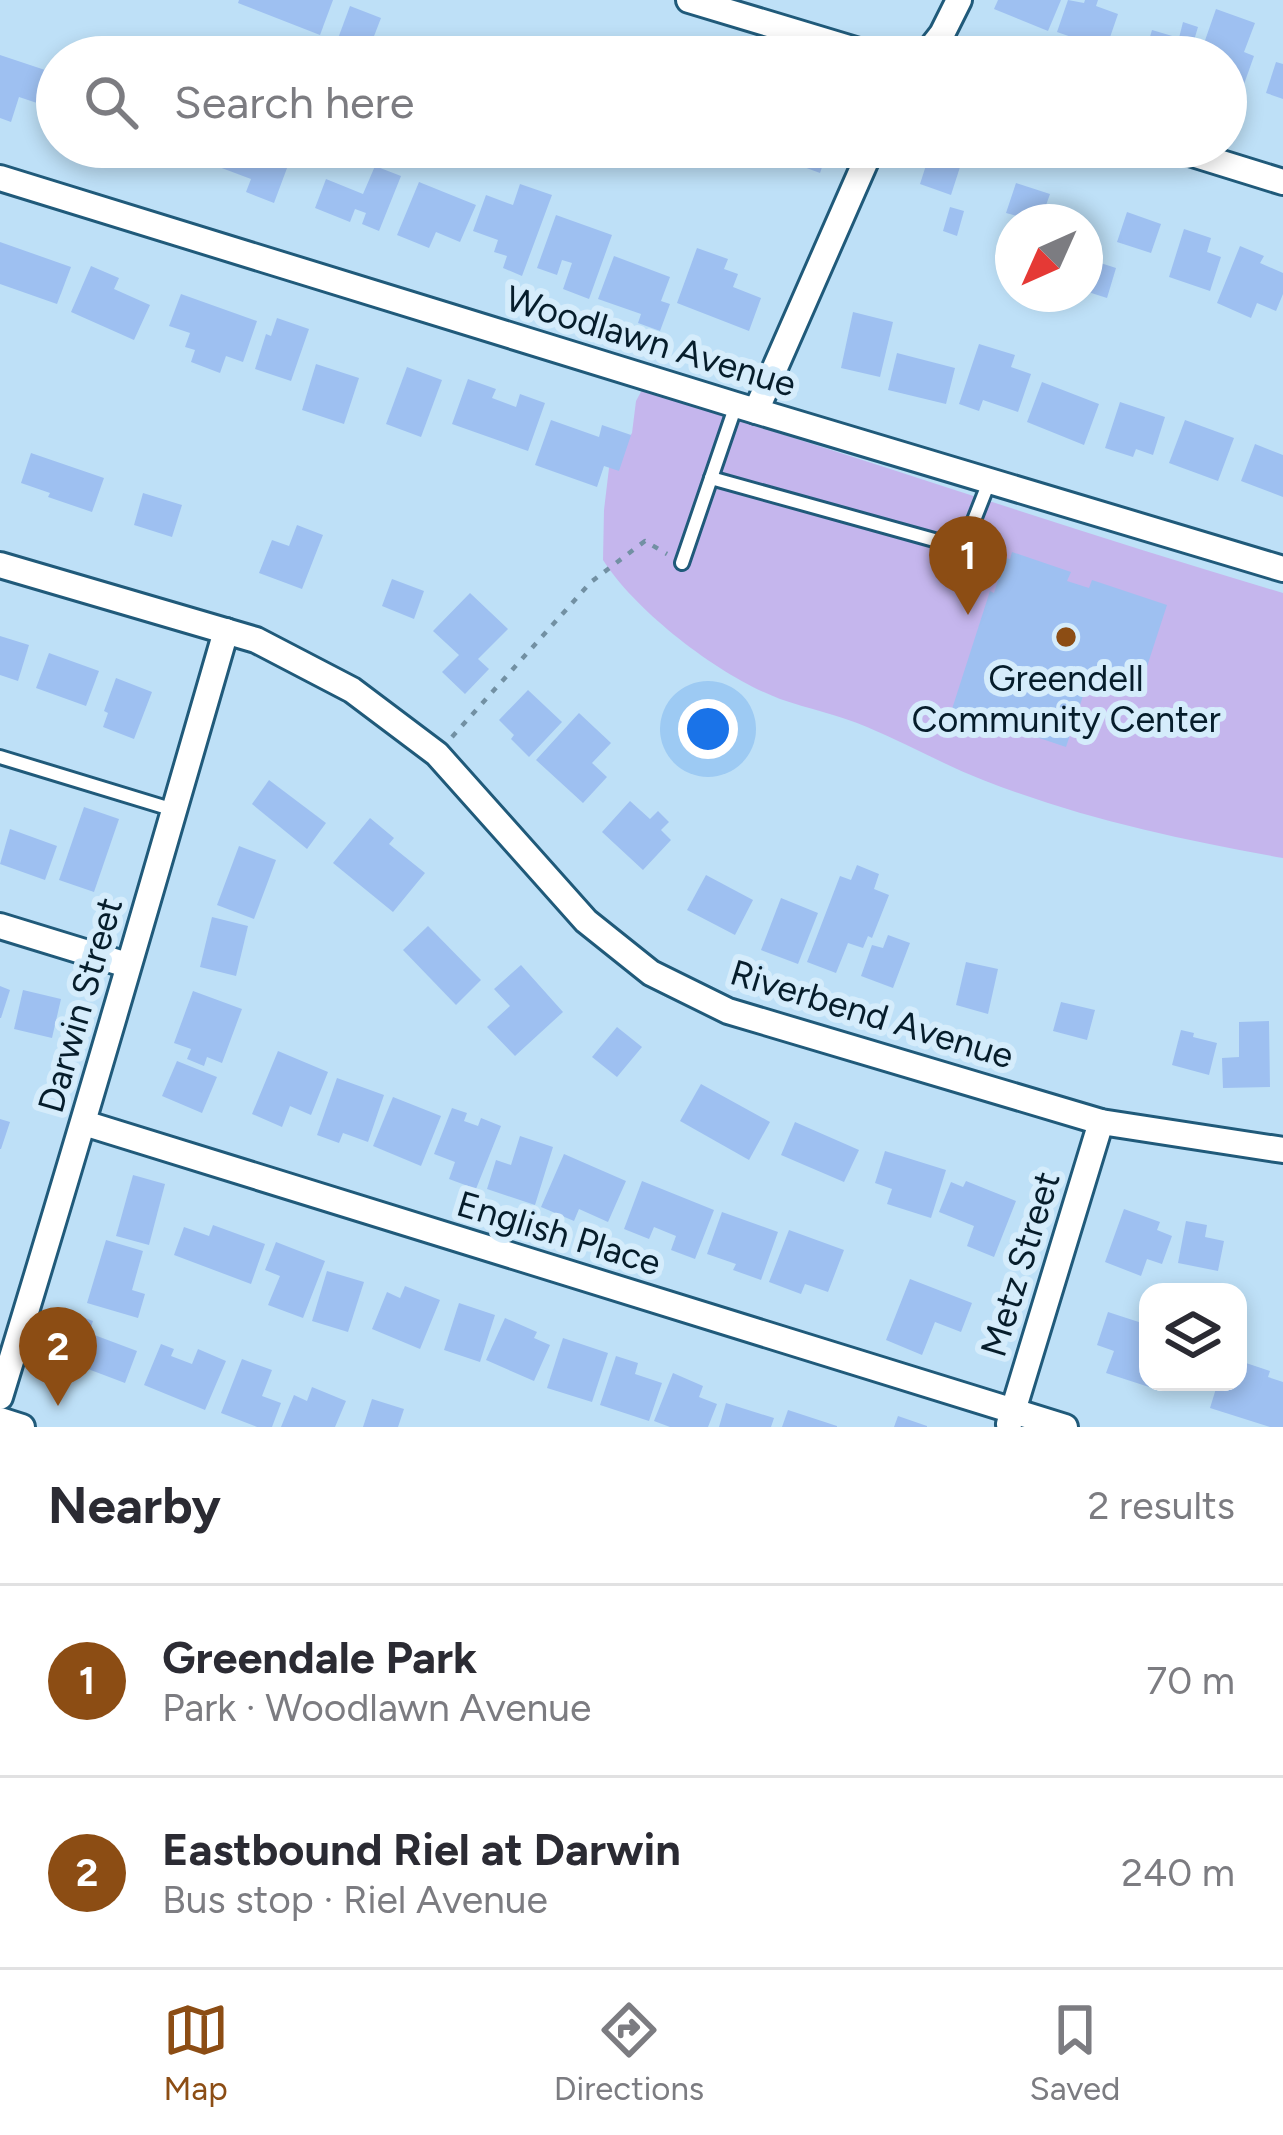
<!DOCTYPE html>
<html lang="en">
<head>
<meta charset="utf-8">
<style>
  :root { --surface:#fff; --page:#f7f7f7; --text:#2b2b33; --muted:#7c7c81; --line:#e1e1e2; --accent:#8c4d14 }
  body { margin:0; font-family:Figtree,sans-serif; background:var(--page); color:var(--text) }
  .controls { position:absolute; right:36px; bottom:36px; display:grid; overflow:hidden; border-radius:24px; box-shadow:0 6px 18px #0003 }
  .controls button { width:108px; height:108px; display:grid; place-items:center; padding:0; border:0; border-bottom:3px solid var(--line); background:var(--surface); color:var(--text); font:60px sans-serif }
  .compass { position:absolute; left:995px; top:204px; width:108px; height:108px; border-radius:50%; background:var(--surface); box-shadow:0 6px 18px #0003; rotate:225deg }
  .you { position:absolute; left:708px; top:729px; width:42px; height:42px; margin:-30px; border:9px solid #fff; border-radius:50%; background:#1a73e8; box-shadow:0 0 0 18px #1a73e833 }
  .badge { display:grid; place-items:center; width:78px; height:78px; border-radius:50%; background:var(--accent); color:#fff; font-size:39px; font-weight:700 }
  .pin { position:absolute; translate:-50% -99px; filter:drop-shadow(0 3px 6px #0008) }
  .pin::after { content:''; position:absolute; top:63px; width:42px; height:36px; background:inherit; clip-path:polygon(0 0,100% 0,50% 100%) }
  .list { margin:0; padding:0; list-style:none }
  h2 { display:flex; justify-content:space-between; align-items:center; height:156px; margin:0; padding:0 48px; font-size:51px }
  h2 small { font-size:39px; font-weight:400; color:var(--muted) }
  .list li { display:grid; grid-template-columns:78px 1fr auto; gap:36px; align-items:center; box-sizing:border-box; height:192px; padding:0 48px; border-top:3px solid var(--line) }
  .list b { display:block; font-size:45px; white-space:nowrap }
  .list p { margin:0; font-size:39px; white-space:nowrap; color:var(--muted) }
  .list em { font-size:39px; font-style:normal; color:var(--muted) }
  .icon { flex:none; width:66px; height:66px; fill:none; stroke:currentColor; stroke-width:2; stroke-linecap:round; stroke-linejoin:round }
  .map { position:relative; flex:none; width:1283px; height:1427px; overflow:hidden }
  .search { position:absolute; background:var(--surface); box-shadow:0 6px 18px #0003; left:36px; right:36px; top:36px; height:132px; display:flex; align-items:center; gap:30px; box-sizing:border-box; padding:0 42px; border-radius:66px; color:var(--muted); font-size:45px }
  .sheet { height:540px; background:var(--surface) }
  nav { display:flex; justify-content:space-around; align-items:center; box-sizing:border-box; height:168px; border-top:3px solid var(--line); background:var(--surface); font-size:33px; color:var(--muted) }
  nav a { display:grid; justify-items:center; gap:6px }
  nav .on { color:var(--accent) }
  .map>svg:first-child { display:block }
</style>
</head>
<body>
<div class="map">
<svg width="1283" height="1427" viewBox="0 0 1283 1427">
  <rect width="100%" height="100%" fill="#bee0f7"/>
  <path fill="#c5b6ed" d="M 642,390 C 856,456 1068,529 1283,593 L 1283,858 C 1181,840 1079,818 983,780 C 944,765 906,743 867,727 C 839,715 809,709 780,699 C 721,677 637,613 603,560 L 604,510 L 609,468 L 632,433 L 636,401 Z"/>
  <g fill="#9ec0f1">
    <polygon points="239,0 333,0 320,35 238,3"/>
    <polygon points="998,0 1061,0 1048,31 994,9"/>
    <polygon points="1068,0 1084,3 1085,0 1098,0 1096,6 1118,14 1106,49 1057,32"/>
    <polygon points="350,6 381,18 366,57 346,57 333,52"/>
    <polygon points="1216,9 1255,23 1244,52 1254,56 1243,87 1226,81 1226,57 1202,49"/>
    <polygon points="1183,22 1198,27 1189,57 1144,57 1152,30 1179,38"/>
    <polygon points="476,37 528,53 527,57 470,57"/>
    <polygon points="557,40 601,57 550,57"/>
    <polygon points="0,55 57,74 46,106 19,97 11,122 0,118"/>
    <polygon points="1276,62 1283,64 1283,99 1266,93"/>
    <polygon points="57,100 57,134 45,129"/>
    <polygon points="111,147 155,147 149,162"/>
    <polygon points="219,147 280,147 293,152 274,203 246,192 251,179 219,167 222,159 215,157"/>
    <polygon points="750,147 829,147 820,173"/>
    <polygon points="941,155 952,159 951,164 960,167 951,195 920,184 929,156 939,159"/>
    <polygon points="375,166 401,176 379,231 362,224 366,213 355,209 350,222 315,208 326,179 363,194"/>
    <polygon points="419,182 476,205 460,242 436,232 429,248 397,235"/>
    <polygon points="1016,183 1050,194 1040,222 1006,213"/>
    <polygon points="520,184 552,195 522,276 503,268 507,256 494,252 498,240 473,231 486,195 513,205"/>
    <polygon points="950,207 964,211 957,236 943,231"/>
    <polygon points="1127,212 1161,224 1151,253 1117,242"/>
    <polygon points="556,215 612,235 589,299 563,289 572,263 562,260 557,275 537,268"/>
    <polygon points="1184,229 1211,238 1207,252 1221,257 1210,291 1169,277"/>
    <polygon points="0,242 71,267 57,304 0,284"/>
    <polygon points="1240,246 1264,256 1260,263 1283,273 1283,294 1276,311 1257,303 1251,318 1217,303"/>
    <polygon points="697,248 728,259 724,269 738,274 733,287 761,298 749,331 677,303"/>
    <polygon points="614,256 670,277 661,301 670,304 660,331 638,323 641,314 598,299"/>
    <polygon points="1085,258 1116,268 1107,298 1085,291"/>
    <polygon points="91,266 119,278 114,289 150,305 134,340 71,312"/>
    <polygon points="181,294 257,321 243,362 226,356 220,373 191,362 195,350 185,347 190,333 169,326"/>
    <polygon points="853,312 893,322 880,377 841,368"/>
    <polygon points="277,318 309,329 291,381 255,369 266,334 271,336"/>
    <polygon points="979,344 1015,355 1011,367 1031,374 1018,412 983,400 979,411 959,404"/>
    <polygon points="897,353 955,368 946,404 888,390"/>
    <polygon points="316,364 359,378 344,424 302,410"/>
    <polygon points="407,367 442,380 421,437 386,424"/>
    <polygon points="468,379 496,389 492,398 516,407 520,394 545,403 528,451 452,424"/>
    <polygon points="1042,382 1099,404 1084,445 1027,422"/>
    <polygon points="1120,402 1165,417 1153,455 1136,449 1133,457 1105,448"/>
    <polygon points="551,420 599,437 602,425 631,435 619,471 604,466 597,487 535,465"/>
    <polygon points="1185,420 1234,438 1218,481 1169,463"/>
    <polygon points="1255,444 1283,455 1283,497 1241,481"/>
    <polygon points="31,453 104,478 92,512 48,497 50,493 21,483"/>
    <polygon points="143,493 182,505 172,537 134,525"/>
    <polygon points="297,525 323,535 302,589 259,573 272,540 289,546"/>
    <polygon points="1012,552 1071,572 1067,581 1089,588 1092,580 1167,605 1141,685 1092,669 1066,747 952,709 990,591 994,593 1005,558 1010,559"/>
    <polygon points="392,579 424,591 414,619 382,606"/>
    <polygon points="470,593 508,629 478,659 489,669 465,694 442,672 459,655 433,631"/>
    <polygon points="0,636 29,645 18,681 0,675"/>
    <polygon points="49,653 99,671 86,706 36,688"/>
    <polygon points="116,678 152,692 134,739 103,727 108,713 104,711"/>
    <polygon points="528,690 562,722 529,757 511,739 514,735 499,720"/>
    <polygon points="579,713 611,743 592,763 607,777 583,803 536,760"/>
    <polygon points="269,780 326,823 307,849 252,804"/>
    <polygon points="630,801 650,819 658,811 669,822 661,830 671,840 643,870 602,832"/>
    <polygon points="84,807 119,819 94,892 59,880"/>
    <polygon points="370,818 394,838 389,844 425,873 393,912 333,863"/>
    <polygon points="10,829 57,846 45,880 0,864"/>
    <polygon points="239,846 276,860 254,919 217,905"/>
    <polygon points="857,865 879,874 874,889 889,895 872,938 868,936 863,948 848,943 836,973 807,962 840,876 851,880"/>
    <polygon points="706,875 753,900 735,935 687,910"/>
    <polygon points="781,898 818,913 798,964 761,950"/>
    <polygon points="212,917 248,926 236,976 200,967"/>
    <polygon points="428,926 481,980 456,1005 403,950"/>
    <polygon points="888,935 910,943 893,988 861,976 872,945 883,948"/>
    <polygon points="966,962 998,969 988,1014 956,1005"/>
    <polygon points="521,965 563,1012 515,1056 487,1027 510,1006 494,989"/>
    <polygon points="0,986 10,990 1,1018 0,1018"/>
    <polygon points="23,990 61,999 52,1038 14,1029"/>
    <polygon points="193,991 242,1009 222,1063 207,1057 204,1066 187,1059 191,1049 174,1043"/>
    <polygon points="1061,1002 1095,1010 1087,1040 1053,1031"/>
    <polygon points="1269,1021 1270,1087 1223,1088 1222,1058 1239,1057 1239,1022"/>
    <polygon points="617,1027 642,1047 617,1077 592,1057"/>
    <polygon points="1181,1030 1194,1033 1193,1037 1217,1043 1209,1075 1172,1065"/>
    <polygon points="278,1051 328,1072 311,1115 290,1106 282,1127 252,1114"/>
    <polygon points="177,1061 217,1077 202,1113 162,1096"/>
    <polygon points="337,1078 384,1095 368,1142 343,1133 339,1143 317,1135"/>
    <polygon points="701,1084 770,1122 749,1160 680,1121"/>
    <polygon points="393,1097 441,1116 421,1166 373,1146"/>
    <polygon points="452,1108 467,1113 464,1121 478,1126 481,1118 501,1126 476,1189 449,1179 455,1162 434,1154"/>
    <polygon points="0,1119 10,1122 1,1149 0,1149"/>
    <polygon points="795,1122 859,1150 844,1182 781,1155"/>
    <polygon points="520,1136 553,1147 535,1205 487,1189 496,1160 511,1165"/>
    <polygon points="885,1151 946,1170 931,1218 887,1204 892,1189 875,1183"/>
    <polygon points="564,1154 626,1181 608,1222 579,1209 574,1221 541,1207"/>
    <polygon points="133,1175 165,1184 149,1245 116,1236"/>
    <polygon points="642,1181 714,1210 695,1259 671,1250 676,1236 654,1227 649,1239 624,1229"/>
    <polygon points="966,1181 1016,1201 994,1257 967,1246 974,1226 939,1212 951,1182 963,1187"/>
    <polygon points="1124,1209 1160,1222 1157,1230 1172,1236 1162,1264 1147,1259 1141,1276 1105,1262"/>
    <polygon points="722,1212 778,1232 761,1280 733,1270 736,1264 707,1254"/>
    <polygon points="1186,1221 1207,1225 1205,1237 1224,1241 1218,1271 1178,1263"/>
    <polygon points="213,1225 265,1244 251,1284 174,1255 184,1227 209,1236"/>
    <polygon points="789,1230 844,1250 828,1292 805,1284 801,1294 769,1282"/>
    <polygon points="106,1240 143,1251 132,1290 145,1294 138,1318 87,1303"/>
    <polygon points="276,1242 325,1261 303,1318 268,1305 280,1276 265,1270"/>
    <polygon points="327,1271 364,1282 348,1332 312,1321"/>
    <polygon points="910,1279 972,1303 961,1332 935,1322 922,1355 886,1340"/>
    <polygon points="405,1286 440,1300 420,1349 372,1329 387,1292 400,1298"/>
    <polygon points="459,1303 495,1315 480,1362 444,1350"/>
    <polygon points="1108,1312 1148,1325 1149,1387 1106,1373 1114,1351 1097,1345"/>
    <polygon points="71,1313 93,1321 89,1333 137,1351 125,1383 80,1366 83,1360 58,1350"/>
    <polygon points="505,1318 537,1332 534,1338 550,1345 534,1381 486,1360"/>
    <polygon points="563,1338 608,1353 592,1402 547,1388"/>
    <polygon points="161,1344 174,1349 171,1356 192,1364 198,1349 226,1361 205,1410 144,1385"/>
    <polygon points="616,1356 638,1363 635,1374 662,1383 649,1421 600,1405"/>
    <polygon points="242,1359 272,1370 262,1396 281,1403 272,1427 257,1427 221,1413"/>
    <polygon points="1240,1361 1270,1371 1268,1377 1283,1382 1283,1427 1270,1427 1210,1408 1218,1382 1238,1382"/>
    <polygon points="673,1373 703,1386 699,1397 717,1404 708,1427 670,1427 654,1421"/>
    <polygon points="312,1387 346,1401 335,1427 281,1427 294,1395 307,1401"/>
    <polygon points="372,1399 404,1409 398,1427 363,1427"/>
    <polygon points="726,1403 774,1418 771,1427 719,1427"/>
    <polygon points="788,1410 837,1426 837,1427 782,1427"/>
    <polygon points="898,1416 927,1426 927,1427 894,1427"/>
  </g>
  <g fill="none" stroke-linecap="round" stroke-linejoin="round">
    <defs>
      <g id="lane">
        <polyline points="711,478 963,548 989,482"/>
        <polyline points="682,563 736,405"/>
        <polyline points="0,757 174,810"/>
      </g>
      <g id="street">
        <polyline points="689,0 879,57"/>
        <polyline points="924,57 942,34 959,0"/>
        <polyline points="1170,147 1283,182"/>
        <polyline points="0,178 736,405 1283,569"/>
        <polyline points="756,411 872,147"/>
        <polyline points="0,565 256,640 352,690 437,754 586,921 651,973 728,1011 1101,1122 1283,1150"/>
        <polyline points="0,926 127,965"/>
        <polyline points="84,1123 1065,1427"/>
        <path d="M 0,1397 C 78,1143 152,887 226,631"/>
        <polyline points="0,1420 22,1427"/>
        <polyline points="1009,1424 1101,1122"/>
      </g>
    </defs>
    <use href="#lane" stroke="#205a7a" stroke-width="18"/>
    <use href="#street" stroke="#205a7a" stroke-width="30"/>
    <polyline stroke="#7290a3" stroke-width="4.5" stroke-dasharray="6 9" stroke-linecap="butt" points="452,737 591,582 645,541 667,554"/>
    <use href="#lane" stroke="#fff" stroke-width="12"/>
    <use href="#street" stroke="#fff" stroke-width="24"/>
  </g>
  <circle fill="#8c4d14" stroke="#d5ecfb" stroke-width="4.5" cx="1066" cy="637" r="12"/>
  <g text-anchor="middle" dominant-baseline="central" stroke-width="12" stroke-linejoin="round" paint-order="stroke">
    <g font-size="36" fill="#061d2b" stroke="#d5ecfb">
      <text transform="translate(651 341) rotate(17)">Woodlawn Avenue</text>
      <text transform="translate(80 1005) rotate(-74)">Darwin Street</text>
      <text transform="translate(872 1014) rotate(17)">Riverbend Avenue</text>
      <text transform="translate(559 1233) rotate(17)">English Place</text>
      <text transform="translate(1020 1264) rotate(-73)">Metz Street</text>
    </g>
    <g font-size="36" fill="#061d2b" stroke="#d5ecfb">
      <text x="1066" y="678">Greendell<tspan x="1066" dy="41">Community Center</tspan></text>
    </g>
  </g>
</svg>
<div class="controls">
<button><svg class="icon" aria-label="layers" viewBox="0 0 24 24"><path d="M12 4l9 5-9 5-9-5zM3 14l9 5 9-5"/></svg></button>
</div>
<svg class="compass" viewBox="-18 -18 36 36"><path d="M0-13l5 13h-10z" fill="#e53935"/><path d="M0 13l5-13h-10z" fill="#7c7c81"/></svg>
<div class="you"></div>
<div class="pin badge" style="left:968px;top:615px">1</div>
<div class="pin badge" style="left:58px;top:1406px">2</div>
<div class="search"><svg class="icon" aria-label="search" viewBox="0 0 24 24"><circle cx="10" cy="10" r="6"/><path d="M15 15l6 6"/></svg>Search here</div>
</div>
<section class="sheet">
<h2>Nearby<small>2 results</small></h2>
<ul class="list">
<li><span class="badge">1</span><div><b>Greendale Park</b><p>Park · Woodlawn Avenue</p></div><em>70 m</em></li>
<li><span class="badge">2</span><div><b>Eastbound Riel at Darwin</b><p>Bus stop · Riel Avenue</p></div><em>240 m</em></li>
</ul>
</section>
<nav>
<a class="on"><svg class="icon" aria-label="map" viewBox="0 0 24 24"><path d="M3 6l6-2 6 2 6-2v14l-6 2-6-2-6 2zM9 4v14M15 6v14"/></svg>Map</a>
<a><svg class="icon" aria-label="directions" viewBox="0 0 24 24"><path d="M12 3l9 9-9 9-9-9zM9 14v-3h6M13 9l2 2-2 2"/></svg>Directions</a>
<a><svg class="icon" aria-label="saved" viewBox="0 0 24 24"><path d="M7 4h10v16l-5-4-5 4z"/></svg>Saved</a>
</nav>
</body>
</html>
